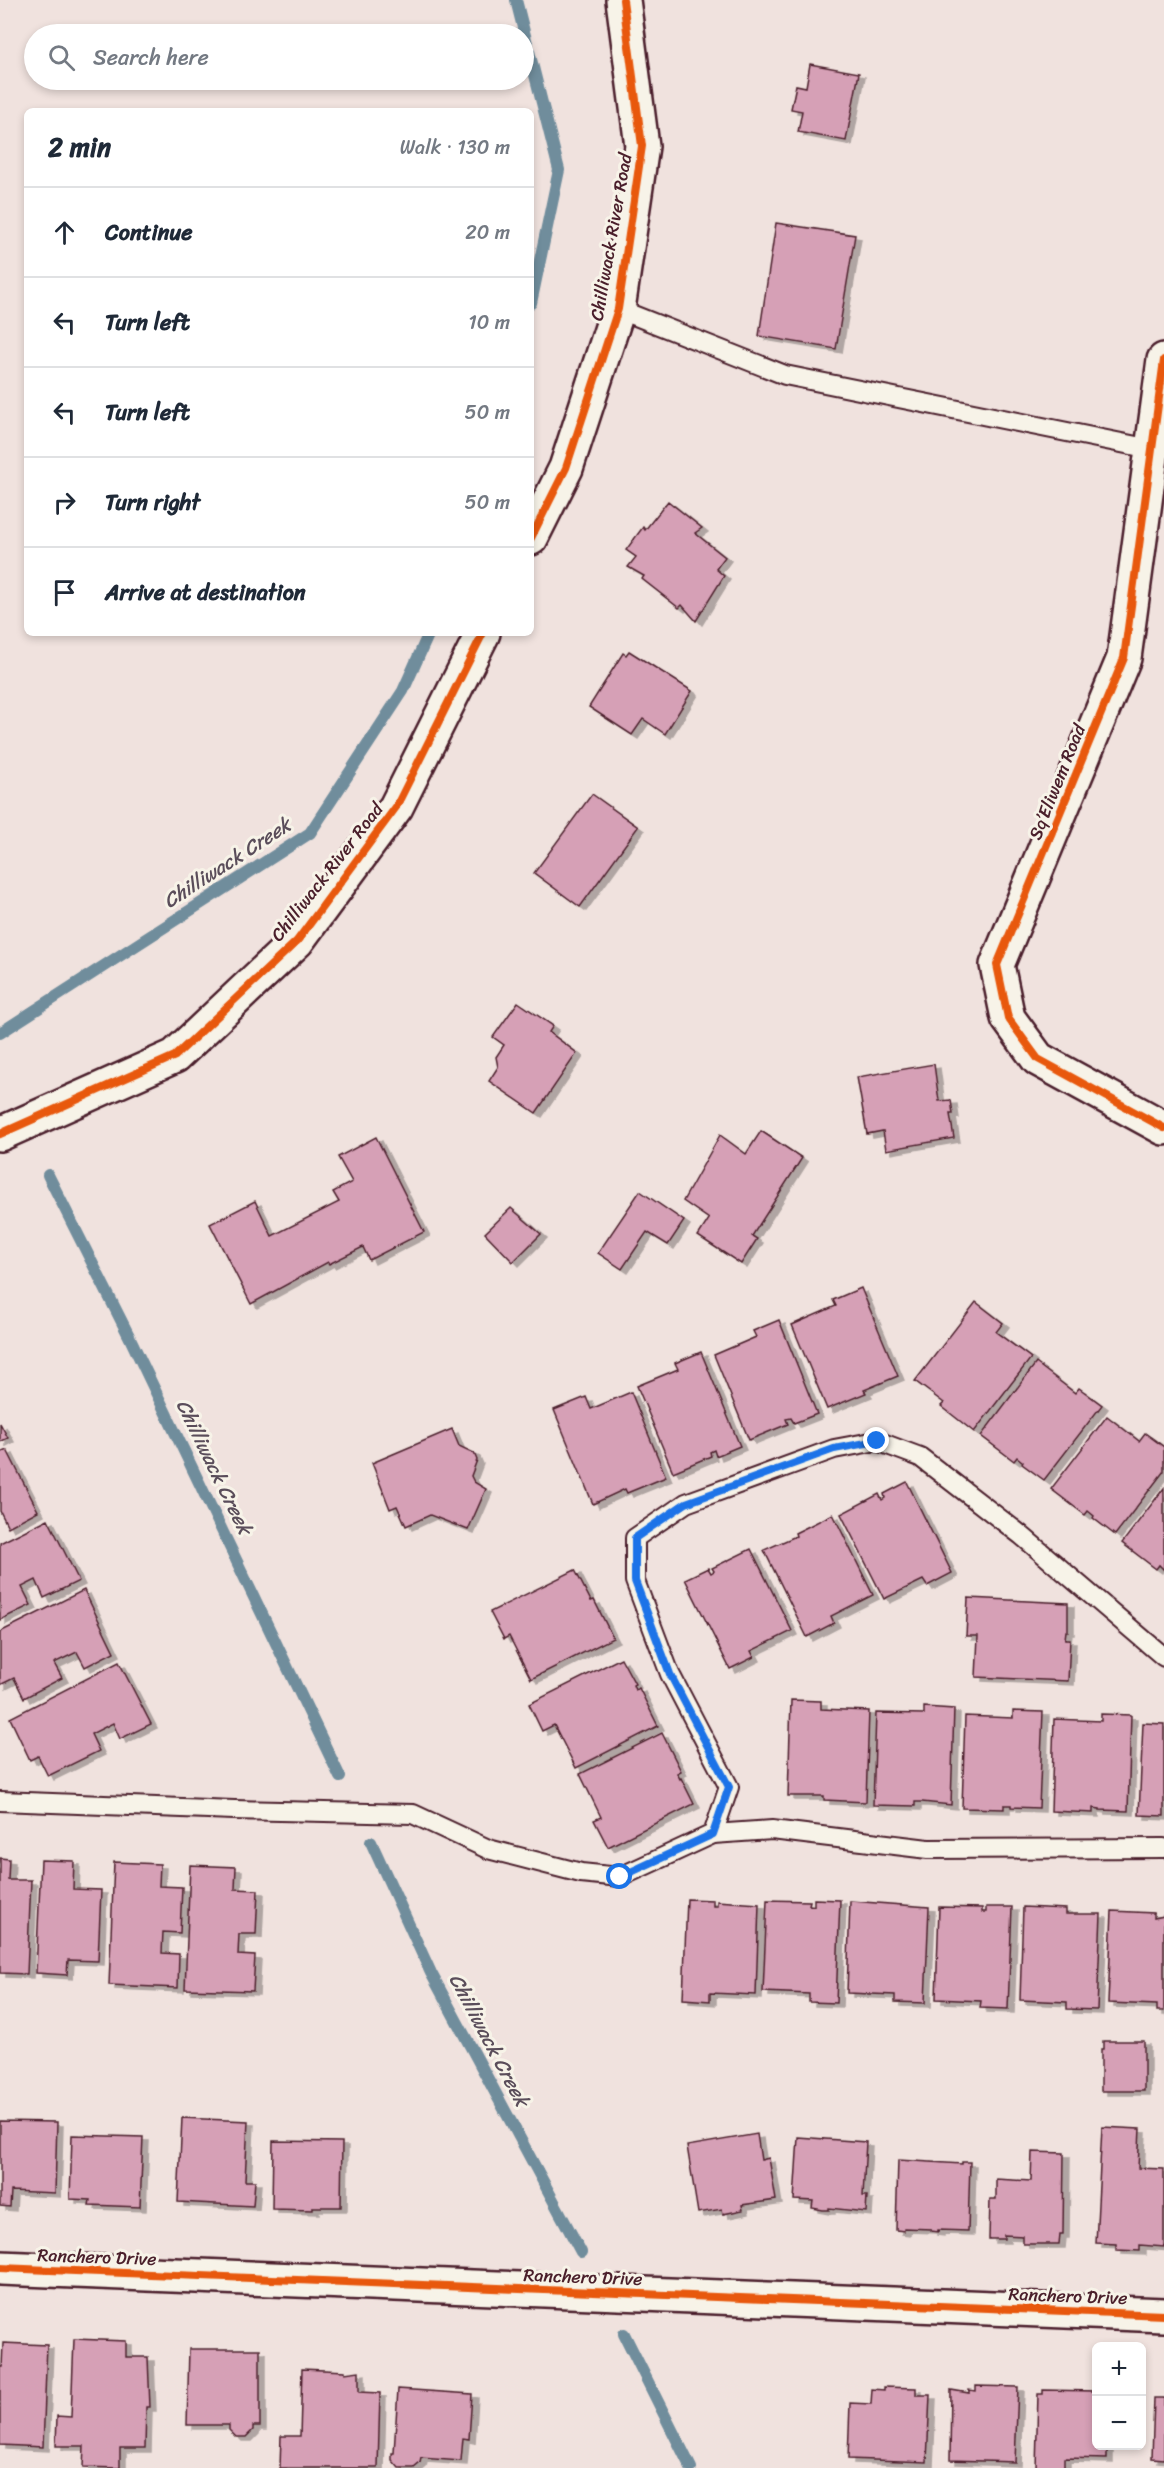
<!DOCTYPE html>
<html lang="en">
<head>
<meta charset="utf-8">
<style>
  :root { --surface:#fff; --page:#f2f2f3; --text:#1f2937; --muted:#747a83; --line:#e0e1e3 }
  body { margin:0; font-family:Sriracha,sans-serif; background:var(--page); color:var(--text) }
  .controls { position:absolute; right:18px; bottom:18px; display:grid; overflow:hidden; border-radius:9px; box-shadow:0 3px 9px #0003 }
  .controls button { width:54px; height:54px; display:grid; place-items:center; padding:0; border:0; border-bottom:2px solid var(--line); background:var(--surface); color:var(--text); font:30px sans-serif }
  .stop { position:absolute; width:18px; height:18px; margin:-14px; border:4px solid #1a73e8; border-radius:50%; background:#fff }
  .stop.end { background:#1a73e8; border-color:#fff; box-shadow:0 2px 6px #0008 }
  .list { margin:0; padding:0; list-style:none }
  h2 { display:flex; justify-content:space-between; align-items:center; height:78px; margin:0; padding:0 24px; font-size:26px }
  h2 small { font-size:20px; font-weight:400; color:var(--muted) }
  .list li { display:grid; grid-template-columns:39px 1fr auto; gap:18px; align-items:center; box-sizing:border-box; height:90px; padding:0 24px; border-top:2px solid var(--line) }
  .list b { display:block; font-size:22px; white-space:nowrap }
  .list em { font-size:20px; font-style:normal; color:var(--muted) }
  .icon { flex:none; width:33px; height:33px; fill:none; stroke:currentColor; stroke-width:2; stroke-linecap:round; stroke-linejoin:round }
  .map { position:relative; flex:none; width:1164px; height:2468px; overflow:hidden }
  .search { position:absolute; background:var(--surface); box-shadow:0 3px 9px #0003; left:24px; top:24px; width:510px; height:66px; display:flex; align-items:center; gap:15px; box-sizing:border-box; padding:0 21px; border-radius:33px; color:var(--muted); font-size:22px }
  .panel { position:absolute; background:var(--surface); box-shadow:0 3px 9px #0003; left:24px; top:108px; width:510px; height:528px; border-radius:9px }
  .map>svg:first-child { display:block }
</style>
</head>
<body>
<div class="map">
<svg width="1164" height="2468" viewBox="0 0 1164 2468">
  <defs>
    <filter id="shadow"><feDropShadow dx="6" dy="4" stdDeviation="0" flood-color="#0004"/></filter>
  </defs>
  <rect width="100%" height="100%" fill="#f0e2de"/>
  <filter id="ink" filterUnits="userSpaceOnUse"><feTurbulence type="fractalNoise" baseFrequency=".0167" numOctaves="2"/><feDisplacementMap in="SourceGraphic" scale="12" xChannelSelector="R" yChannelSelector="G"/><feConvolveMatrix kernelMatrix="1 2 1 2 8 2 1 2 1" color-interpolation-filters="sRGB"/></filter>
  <g filter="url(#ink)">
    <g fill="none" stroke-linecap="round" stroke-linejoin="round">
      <g stroke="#708d9c" stroke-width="12">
        <polyline points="516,0 559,170 531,303"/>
        <polyline points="0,1033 310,833 403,691 429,633"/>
        <polyline points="48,1175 129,1336 340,1777"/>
        <polyline points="371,1842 431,1973 581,2252"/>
        <polyline points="624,2334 691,2468"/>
      </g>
    </g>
    <g fill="#d6a0b6" stroke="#4a1f2b" stroke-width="1.5" filter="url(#shadow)">
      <polygon points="810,64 859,73 846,141 798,132 802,111 791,109 796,85 806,87"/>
      <polygon points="776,223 855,235 836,349 759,336"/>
      <polygon points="668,501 702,528 695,533 725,557 716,569 724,576 696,621 682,605 679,608 642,579 644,576 628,567 636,557 626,550 643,527 645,530"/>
      <polygon points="629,651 692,691 665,734 643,719 632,735 589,707 623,653 626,655"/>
      <polygon points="592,794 638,827 580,907 534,873"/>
      <polygon points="518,1002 553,1026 549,1032 577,1053 536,1113 489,1081 498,1067 496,1057 504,1045 493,1037"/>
      <polygon points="934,1064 939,1101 951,1100 953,1114 950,1114 954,1138 886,1150 883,1131 867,1134 857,1077"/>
      <polygon points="761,1131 802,1158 752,1236 757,1239 741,1264 698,1236 709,1219 683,1201 720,1135 746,1154"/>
      <polygon points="376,1137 424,1232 369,1260 363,1247 329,1264 328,1262 251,1304 210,1224 255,1201 272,1236 339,1202 333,1192 352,1182 338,1157"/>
      <polygon points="640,1191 684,1221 668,1245 647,1232 622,1269 598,1253"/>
      <polygon points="511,1208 541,1234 513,1262 485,1233"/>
      <polygon points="861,1288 898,1376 864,1390 866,1393 827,1409 792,1325 836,1306 833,1300"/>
      <polygon points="976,1302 1003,1323 996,1332 1031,1358 974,1432 941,1406 944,1403 915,1381"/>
      <polygon points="779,1320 817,1414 794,1423 791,1418 786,1419 788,1424 749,1440 714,1355 756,1337 753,1331"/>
      <polygon points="701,1352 740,1446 716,1456 714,1450 710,1452 711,1456 673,1472 637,1386 678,1369 675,1363"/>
      <polygon points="1036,1363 1075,1393 1079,1388 1102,1405 1044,1480 1022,1464 1023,1462 1017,1457 1014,1461 981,1436"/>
      <polygon points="631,1392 666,1477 627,1493 625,1489 593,1504 554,1410 586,1397 591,1409"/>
      <polygon points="1107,1416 1139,1441 1145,1433 1164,1447 1164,1471 1115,1535 1093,1518 1094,1516 1088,1511 1085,1515 1051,1489"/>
      <polygon points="0,1423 8,1438 0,1442"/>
      <polygon points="452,1429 459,1446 474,1453 477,1460 471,1476 474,1482 486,1489 468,1530 430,1515 406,1526 397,1506 390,1509 372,1463"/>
      <polygon points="7,1450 38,1511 8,1527 0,1511 0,1453"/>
      <polygon points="907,1482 952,1573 927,1586 923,1580 884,1599 841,1514 879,1494 882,1500 885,1498 884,1494"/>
      <polygon points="1164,1488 1164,1570 1159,1565 1156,1569 1122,1543"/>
      <polygon points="833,1514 873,1595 831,1616 834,1623 807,1637 764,1550 796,1536 795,1533"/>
      <polygon points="48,1519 79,1581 44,1598 36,1580 22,1587 31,1605 0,1620 0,1543"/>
      <polygon points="751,1549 792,1631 751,1651 754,1657 730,1669 685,1579 708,1568 711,1573 714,1571 712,1568"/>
      <polygon points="575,1570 591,1601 594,1600 613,1638 531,1679 509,1636 504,1639 490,1612"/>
      <polygon points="84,1590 114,1652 85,1667 77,1652 54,1663 62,1678 24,1698 14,1678 0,1685 0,1632"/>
      <polygon points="968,1598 1068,1603 1068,1631 1066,1631 1065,1639 1070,1639 1068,1681 976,1677 978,1636 966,1636"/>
      <polygon points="621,1658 635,1684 633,1685 635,1690 639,1688 658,1726 576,1768 554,1725 542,1731 529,1704"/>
      <polygon points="119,1662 151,1724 120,1739 113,1723 91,1734 99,1751 48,1776 38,1756 30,1760 10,1718"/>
      <polygon points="791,1700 821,1701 821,1709 869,1711 866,1802 824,1800 824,1796 788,1796"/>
      <polygon points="924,1707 954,1709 951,1805 922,1802 915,1802 915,1806 873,1805 876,1713 924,1714"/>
      <polygon points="1013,1711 1043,1712 1039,1808 1011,1807 1011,1805 1004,1805 1004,1809 962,1808 965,1716 1013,1718"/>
      <polygon points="1101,1714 1131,1715 1128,1811 1100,1810 1100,1809 1093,1808 1093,1813 1051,1811 1054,1719 1101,1721"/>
      <polygon points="1143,1723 1164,1724 1164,1816 1139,1815"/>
      <polygon points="662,1733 681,1771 677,1773 680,1779 681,1778 694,1804 608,1847 594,1820 601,1817 580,1774"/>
      <polygon points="0,1858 9,1859 8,1880 31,1880 27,1974 0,1973"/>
      <polygon points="41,1860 74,1861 73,1889 101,1890 98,1961 68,1960 67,1975 36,1973"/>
      <polygon points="114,1862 160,1864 159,1886 182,1887 180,1933 163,1932 162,1953 179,1954 178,1988 109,1985"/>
      <polygon points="190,1865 236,1867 235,1889 258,1890 256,1934 239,1934 238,1955 255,1956 253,1991 185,1989"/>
      <polygon points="687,1899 713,1900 713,1906 717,1906 717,1901 759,1904 756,1995 710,1993 710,2001 683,1999"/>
      <polygon points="814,1899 840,1900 836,2003 809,2002 809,1994 763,1992 767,1900 810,1901 809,1905 814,1906"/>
      <polygon points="850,1901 929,1907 925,2003 895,2002 895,1995 847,1993"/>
      <polygon points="939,1907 982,1908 982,1912 986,1912 986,1907 1012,1907 1008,2009 980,2008 981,2001 936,1999"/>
      <polygon points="1023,1907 1066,1909 1066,1914 1101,1914 1097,2010 1067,2009 1067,2002 1020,2000"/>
      <polygon points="1112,1911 1154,1913 1154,1918 1164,1916 1164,2011 1157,2011 1157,2005 1108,2003"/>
      <polygon points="1103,2041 1144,2041 1144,2091 1101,2091 1101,2049 1103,2049"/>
      <polygon points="182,2118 248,2121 245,2181 255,2181 253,2206 178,2202"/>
      <polygon points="0,2121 57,2122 55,2193 11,2191 10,2207 0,2206"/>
      <polygon points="1102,2127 1140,2129 1138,2168 1164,2169 1164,2247 1140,2245 1140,2251 1116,2250 1116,2244 1096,2243"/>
      <polygon points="757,2134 761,2160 769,2158 776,2200 742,2205 743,2210 723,2214 722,2209 698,2213 687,2146"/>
      <polygon points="72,2135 143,2137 140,2207 89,2205 90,2200 70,2199"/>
      <polygon points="798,2137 866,2142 863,2196 867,2196 866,2212 829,2208 829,2210 823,2210 812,2208 813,2201 794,2200"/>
      <polygon points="273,2141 342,2142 341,2207 313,2207 313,2210 272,2209"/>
      <polygon points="1032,2152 1064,2153 1063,2234 1060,2234 1059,2244 1023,2244 1023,2236 1004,2235 1004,2239 989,2239 990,2199 996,2199 996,2179 1031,2181"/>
      <polygon points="898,2160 962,2164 962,2162 970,2162 968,2231 938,2230 938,2232 931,2231 931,2229 904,2228 904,2231 896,2230"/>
      <polygon points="74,2339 126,2341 126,2357 148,2357 150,2407 146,2407 145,2448 120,2448 120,2468 83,2467 84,2446 56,2446 57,2416 71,2417"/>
      <polygon points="3,2343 47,2345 43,2447 0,2445 0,2367 2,2367"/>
      <polygon points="189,2349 260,2349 260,2426 253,2426 253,2430 246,2437 236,2437 229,2430 229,2425 187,2425"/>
      <polygon points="302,2369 345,2371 345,2373 359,2371 359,2392 380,2393 378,2468 280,2468 281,2436 300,2436"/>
      <polygon points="976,2386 1018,2387 1015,2462 950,2460 951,2390 969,2393 969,2390 976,2391"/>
      <polygon points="884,2387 916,2388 916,2395 930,2395 927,2462 848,2459 850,2403 871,2404 872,2389 884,2390"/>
      <polygon points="398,2389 472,2394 469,2439 463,2438 461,2461 421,2458 420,2463 414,2468 399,2468 392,2460 392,2453 394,2453"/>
      <polygon points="1043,2390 1096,2391 1096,2446 1107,2446 1107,2459 1064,2458 1064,2468 1036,2468 1038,2394 1043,2394"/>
      <polygon points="1154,2398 1164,2398 1164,2459 1152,2458"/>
    </g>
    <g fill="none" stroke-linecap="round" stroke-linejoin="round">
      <defs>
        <g id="lane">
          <polyline points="618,309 785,375 1151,449"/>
          <polyline points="0,1801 234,1810 413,1814 488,1849 581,1873 620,1877 713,1834 729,1787 670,1674 635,1581 635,1538 686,1503 834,1449 877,1441 920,1457 1021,1535 1164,1657"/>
          <polyline points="713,1834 772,1830 928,1849 1164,1848"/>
        </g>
        <g id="street">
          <polyline points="1164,360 1124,658 997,965 1008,1018 1038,1059 1164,1128"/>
          <polyline points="0,2268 1164,2315"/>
        </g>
        <g id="secondary">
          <polyline points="531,538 566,468 618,309 642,146 623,0"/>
          <polyline points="0,1134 175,1056 297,941 396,807 483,633"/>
        </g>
      </defs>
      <use href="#lane" stroke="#4a1f2b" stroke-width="22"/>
      <use href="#street" stroke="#4a1f2b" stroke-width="38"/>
      <use href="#secondary" stroke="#4a1f2b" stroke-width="38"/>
      <use href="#lane" stroke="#f7f3e8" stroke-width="18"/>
      <use href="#street" stroke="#f7f3e8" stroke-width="33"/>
      <use href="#secondary" stroke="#f7f3e8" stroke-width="33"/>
      <defs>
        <g id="cycleway">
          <polyline points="1164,360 1124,658 997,965 1008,1018 1038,1059 1164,1128"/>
          <polyline points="531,538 566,468 618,309 642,146 623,0"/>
          <polyline points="0,1134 175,1056 297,941 396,807 483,633"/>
          <polyline points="0,2268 1164,2315"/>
        </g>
      </defs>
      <use href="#cycleway" stroke="#f7f3e8" stroke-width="11"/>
      <use href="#cycleway" stroke="#e8590c" stroke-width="8"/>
    </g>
  </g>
  <g fill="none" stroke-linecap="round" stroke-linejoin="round" filter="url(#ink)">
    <polyline stroke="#1a73e8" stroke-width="8" points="620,1877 713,1834 729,1787 670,1674 635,1581 635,1538 686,1503 834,1449 877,1441"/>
  </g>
  <g text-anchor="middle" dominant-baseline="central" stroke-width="6" stroke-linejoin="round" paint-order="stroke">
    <g font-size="18" fill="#4a1f2b" stroke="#f7f3e8">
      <text transform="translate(611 237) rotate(-80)">Chilliwack River Road</text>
      <text transform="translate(1057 782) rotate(-68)">Sq’Eliwem Road</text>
      <text transform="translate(327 872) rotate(-52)">Chilliwack River Road</text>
      <text transform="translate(97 2257) rotate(2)">Ranchero Drive</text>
      <text transform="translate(583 2277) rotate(2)">Ranchero Drive</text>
      <text transform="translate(1068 2296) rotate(2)">Ranchero Drive</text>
    </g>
    <g font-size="20" font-style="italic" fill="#5a4d5a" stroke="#f7f3e8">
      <text transform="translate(227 863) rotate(-33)">Chilliwack Creek</text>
      <text transform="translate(214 1467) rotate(64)">Chilliwack Creek</text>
      <text transform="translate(489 2040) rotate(62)">Chilliwack Creek</text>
    </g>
  </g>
</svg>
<div class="controls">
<button>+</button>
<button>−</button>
</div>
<div class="stop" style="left:620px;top:1877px"></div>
<div class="stop end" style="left:877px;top:1441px"></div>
<div class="search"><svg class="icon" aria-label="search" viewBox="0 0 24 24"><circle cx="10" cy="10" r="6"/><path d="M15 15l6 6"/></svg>Search here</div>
<section class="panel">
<h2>2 min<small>Walk · 130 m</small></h2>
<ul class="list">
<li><svg class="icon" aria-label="ahead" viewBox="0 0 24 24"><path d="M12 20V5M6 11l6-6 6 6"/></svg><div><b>Continue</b></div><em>20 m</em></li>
<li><svg class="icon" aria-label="left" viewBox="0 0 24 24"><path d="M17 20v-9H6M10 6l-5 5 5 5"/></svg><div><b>Turn left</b></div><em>10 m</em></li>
<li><svg class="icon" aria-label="left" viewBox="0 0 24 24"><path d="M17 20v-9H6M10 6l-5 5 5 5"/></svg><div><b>Turn left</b></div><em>50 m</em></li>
<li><svg class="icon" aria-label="right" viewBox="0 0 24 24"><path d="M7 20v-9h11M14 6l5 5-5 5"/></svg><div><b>Turn right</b></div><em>50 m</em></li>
<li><svg class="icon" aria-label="arrive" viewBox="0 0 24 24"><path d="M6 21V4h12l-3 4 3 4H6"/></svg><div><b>Arrive at destination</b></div></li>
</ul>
</section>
</div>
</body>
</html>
